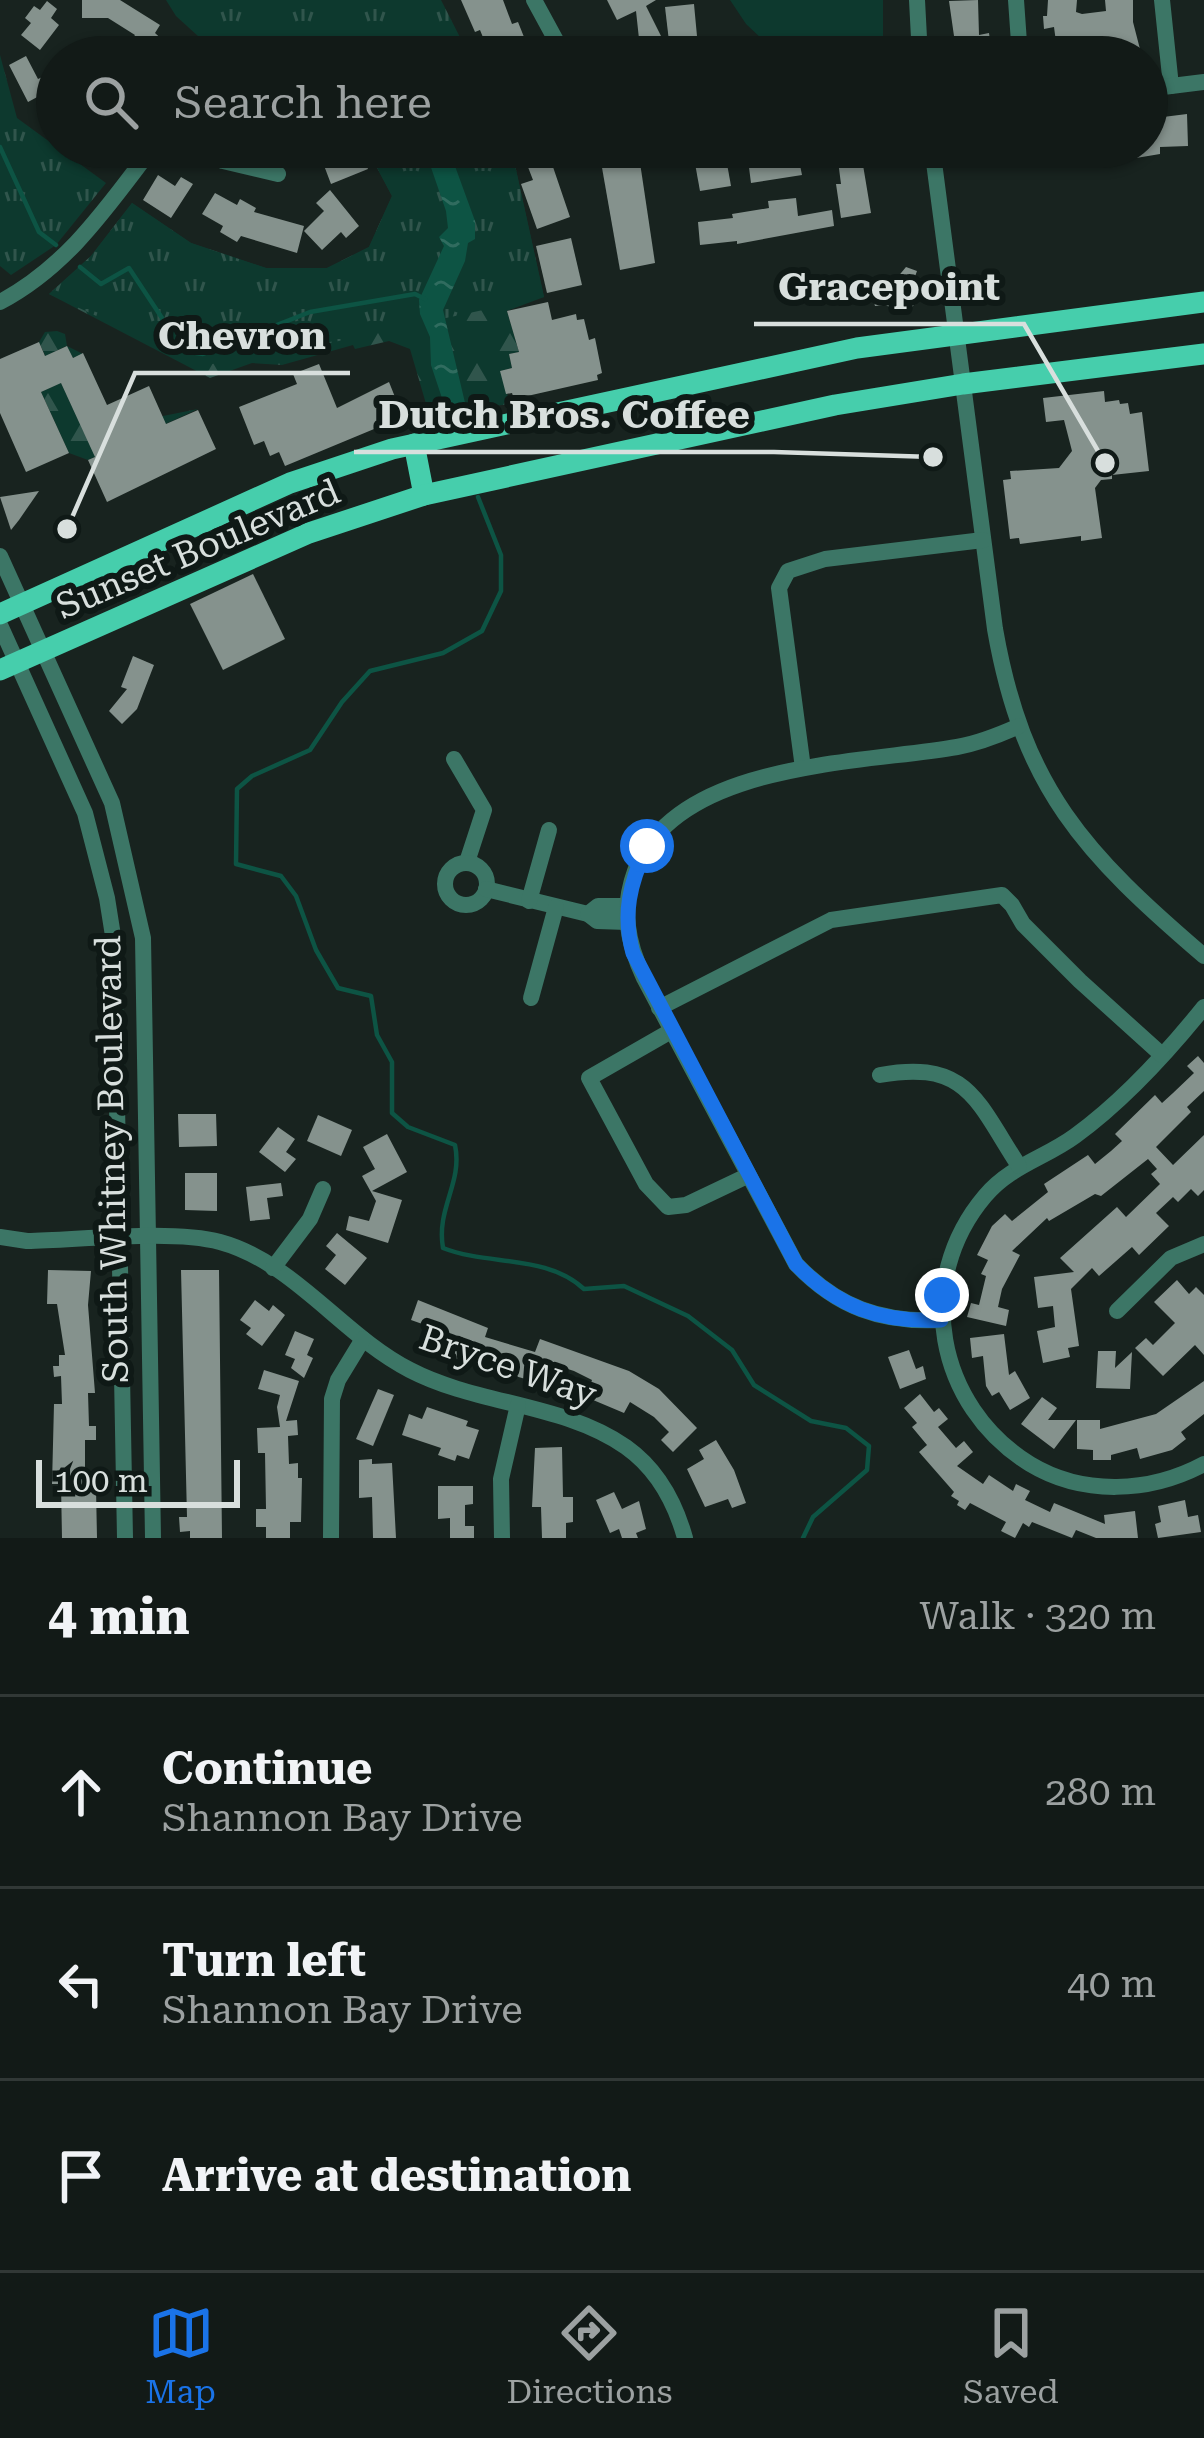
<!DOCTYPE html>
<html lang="en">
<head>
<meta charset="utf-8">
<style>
  :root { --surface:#121a17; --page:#1b2320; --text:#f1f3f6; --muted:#9ca1a1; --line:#313836; --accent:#1a73e8 }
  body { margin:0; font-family:"Roboto Serif",serif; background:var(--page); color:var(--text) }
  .scale { position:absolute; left:36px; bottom:30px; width:204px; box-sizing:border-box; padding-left:12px; border:6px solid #d8dfdd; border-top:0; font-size:33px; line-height:42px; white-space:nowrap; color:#d8dfdd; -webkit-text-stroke:9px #0f1916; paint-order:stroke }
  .stop { position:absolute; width:36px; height:36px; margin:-27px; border:9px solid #1a73e8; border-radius:50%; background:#fff }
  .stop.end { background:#1a73e8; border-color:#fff; box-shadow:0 3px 12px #0008 }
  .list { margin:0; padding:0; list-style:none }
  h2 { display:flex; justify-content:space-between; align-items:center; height:156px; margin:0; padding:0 48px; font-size:51px }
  h2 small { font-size:39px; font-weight:400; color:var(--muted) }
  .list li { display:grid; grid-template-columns:78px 1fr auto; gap:36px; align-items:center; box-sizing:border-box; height:192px; padding:0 48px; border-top:3px solid var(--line) }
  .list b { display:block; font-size:45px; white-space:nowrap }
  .list p { margin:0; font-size:39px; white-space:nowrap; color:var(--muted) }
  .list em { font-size:39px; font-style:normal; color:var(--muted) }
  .icon { flex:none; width:66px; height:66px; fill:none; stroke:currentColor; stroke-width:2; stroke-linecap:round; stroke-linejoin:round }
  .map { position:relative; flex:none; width:1204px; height:1538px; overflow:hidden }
  .search { position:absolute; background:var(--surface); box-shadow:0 3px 9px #0004; left:36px; right:36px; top:36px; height:132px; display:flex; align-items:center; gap:30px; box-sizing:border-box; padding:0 42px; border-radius:66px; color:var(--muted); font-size:45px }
  .sheet { height:732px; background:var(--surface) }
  nav { display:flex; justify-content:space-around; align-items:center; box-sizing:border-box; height:168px; border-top:3px solid var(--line); background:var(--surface); font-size:33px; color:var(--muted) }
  nav a { display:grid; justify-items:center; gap:6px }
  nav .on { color:var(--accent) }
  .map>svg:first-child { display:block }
</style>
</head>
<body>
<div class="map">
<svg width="1204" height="1538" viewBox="0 0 1204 1538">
  <defs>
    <pattern id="forest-firs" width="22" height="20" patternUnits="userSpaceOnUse" patternTransform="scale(3)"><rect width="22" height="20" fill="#0d392e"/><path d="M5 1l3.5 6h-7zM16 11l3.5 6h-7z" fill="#30554c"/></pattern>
    <pattern id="park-tufts" width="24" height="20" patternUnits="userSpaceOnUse" patternTransform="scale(3)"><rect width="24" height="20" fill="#0d392e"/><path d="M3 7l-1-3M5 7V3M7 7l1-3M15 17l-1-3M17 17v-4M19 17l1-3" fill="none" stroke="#30554c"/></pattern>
    <pattern id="water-ripples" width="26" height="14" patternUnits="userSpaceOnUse" patternTransform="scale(3)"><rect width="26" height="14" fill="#0d5444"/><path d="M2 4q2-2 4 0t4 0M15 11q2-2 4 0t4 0" fill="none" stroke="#306c5f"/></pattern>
  </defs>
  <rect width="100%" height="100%" fill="#18231f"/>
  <g fill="url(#forest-firs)">
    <polygon points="366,147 511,147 544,297 507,311 519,352 509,354 512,368 501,371 510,404 429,414 410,349 389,341 355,349 353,345 282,365 252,363 210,378 49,294 91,256 132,203 191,243 266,268 327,268 369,247 392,196"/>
    <polygon points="57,331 65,334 67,346 83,354 73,358 66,346 48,355 92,449 163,416 198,409 88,460 69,453 41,392 58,384 39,342 45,332"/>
  </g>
  <g fill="url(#park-tufts)">
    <polygon points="166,0 441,0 470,57 221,57 176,16"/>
    <polygon points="0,55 17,118 106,183 56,245 11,275 0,266"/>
    <polygon points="366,147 511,147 544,297 283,353 280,347 204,366 49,294 91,256 132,203 191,243 266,268 327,268 369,247 392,196"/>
  </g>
  <polygon fill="#0d392e" points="730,0 883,0 883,57 781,57 746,24"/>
  <polygon fill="url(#water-ripples)" points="424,147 448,147 475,221 475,239 468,243 465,261 443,310 466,407 466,419 455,421 455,410 442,398 431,365 430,337 420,314 419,300 444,246 439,237 448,228 446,211"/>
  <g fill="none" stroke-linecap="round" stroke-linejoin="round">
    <g stroke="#0d5444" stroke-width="4.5">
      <polyline points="0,147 39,232 56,245"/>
      <polyline points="80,267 101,284 129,268 162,318 164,338 184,351 203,354 310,312 415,294 425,299"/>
      <path d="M 478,497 L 501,555 L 501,591 L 482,631 L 443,653 L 370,671 L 342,702 L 310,750 L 252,776 L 237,789 L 236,864 L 281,876 L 296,896 L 316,950 L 338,988 L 371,996 L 377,1035 L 392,1062 L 392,1113 L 408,1127 L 455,1145 C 463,1183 436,1208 443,1248 C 489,1266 546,1254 584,1289 L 624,1286 L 688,1316 L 732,1350 L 754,1385 L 811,1421 L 846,1428 L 869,1446 L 867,1470 L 813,1517 L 803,1538"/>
    </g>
  </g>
  <g fill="#85928d">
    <polygon points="82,0 120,0 160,25 155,33 181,57 157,57 131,41 135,35 108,18 82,18"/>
    <polygon points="461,0 503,0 512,24 518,22 532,57 491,57 480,30 475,32"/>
    <polygon points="607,0 656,0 646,6 666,46 640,48 636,11 617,20"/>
    <polygon points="978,0 979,35 989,33 991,48 985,49 986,57 957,57 949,1"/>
    <polygon points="1048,0 1077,0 1076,12 1082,14 1106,11 1105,0 1133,0 1133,22 1141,53 1127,57 1058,57 1054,27 1044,29 1043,16 1047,16"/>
    <polygon points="47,1 57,9 51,18 59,25 40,50 21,35 31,23 25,18 34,6 40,10"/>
    <polygon points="694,4 698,47 670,50 665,7"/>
    <polygon points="26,56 38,79 49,74 56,87 28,102 9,65"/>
    <polygon points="1187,114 1188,146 1160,147 1160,154 1112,162 1111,157 1030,167 1029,159 1000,164 997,147 1147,147 1147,119"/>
    <polygon points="317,147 346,147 349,153 360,148 368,169 331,184"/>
    <polygon points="527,147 560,147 565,159 552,164 570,217 537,229 521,184 533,180 521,149"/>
    <polygon points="692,147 724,147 731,186 700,191"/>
    <polygon points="778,147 860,147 871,213 841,218 836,184 841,184 837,153 799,160 802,175 751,183 747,152"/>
    <polygon points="639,156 655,263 620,270 601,162"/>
    <polygon points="158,175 175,186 181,177 193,184 171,218 143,200"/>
    <polygon points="330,190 359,226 346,238 341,232 322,250 304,231 324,211 316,203"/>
    <polygon points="215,193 237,205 240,199 256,208 254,212 304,226 297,253 241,236 237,242 220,232 223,226 202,214"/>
    <polygon points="796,198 798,216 832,210 834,226 737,244 737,241 700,245 698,222 733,218 732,214 769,208 768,201"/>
    <polygon points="571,238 582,285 547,293 536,246"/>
    <polygon points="906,267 917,271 913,282 918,302 904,313 885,305 875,306 872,294 891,285"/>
    <polygon points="548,302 552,320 576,314 577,320 584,319 589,340 595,338 602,373 597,375 598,380 514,399 512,393 506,394 500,371 512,368 509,354 519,352 507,311"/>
    <polygon points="39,342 45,356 67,346 73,358 83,353 107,405 149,386 166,424 198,410 216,449 107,502 88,460 95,457 61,383 41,392 69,453 26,472 0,413 0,359"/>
    <polygon points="319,364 337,408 389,382 403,417 285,466 279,452 270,456 264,441 254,445 239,407 297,384 293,374"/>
    <polygon points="1104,391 1105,402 1119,400 1120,404 1128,403 1130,414 1142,412 1149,471 1112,475 1112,479 1101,480 1095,488 1102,538 1081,541 1081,536 1020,544 1019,538 1010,539 1003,480 1011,479 1010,471 1059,468 1072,451 1064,420 1046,422 1043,398"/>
    <polygon points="39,491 19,520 11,530 0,497"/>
    <polygon points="253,574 285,639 223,670 190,604"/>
    <polygon points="133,656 154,665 137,709 122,724 109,711 127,689 121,687"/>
    <polygon points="1198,1056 1204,1063 1204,1091 1187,1107 1191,1112 1156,1147 1173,1165 1204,1135 1204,1190 1198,1196 1191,1189 1178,1202 1173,1197 1156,1213 1169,1226 1139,1255 1132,1247 1099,1276 1092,1268 1071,1289 1079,1346 1068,1348 1070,1357 1043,1363 1037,1331 1055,1327 1053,1306 1038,1308 1034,1277 1074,1272 1060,1258 1117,1207 1126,1217 1160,1184 1151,1174 1157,1169 1148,1159 1101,1196 1095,1194 1049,1221 1047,1218 1012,1251 1020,1255 1002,1289 998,1307 1009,1310 1006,1326 967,1317 971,1303 979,1305 986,1276 981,1274 988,1260 977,1255 992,1226 1005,1214 1012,1221 1048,1192 1044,1184 1088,1155 1095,1164 1111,1151 1122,1141 1115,1134 1155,1095 1162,1103 1173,1093 1194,1073 1187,1066"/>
    <polygon points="178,1114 216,1114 217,1146 179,1147"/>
    <polygon points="318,1115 352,1130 341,1156 307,1141"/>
    <polygon points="278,1127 295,1139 286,1152 296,1159 285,1172 259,1152"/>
    <polygon points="387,1134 407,1172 372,1191 402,1200 388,1243 346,1230 349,1216 369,1221 376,1201 362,1176 375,1169 363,1147"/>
    <polygon points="185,1173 217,1173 217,1211 185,1210"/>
    <polygon points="281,1183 283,1196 267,1198 270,1219 250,1221 246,1187"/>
    <polygon points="337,1233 367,1258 345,1285 325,1269 336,1255 326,1246"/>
    <polygon points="48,1270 91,1271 88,1305 95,1393 88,1393 89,1426 96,1426 96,1440 85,1440 85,1488 96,1488 97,1538 62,1538 61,1484 52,1484 54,1404 62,1404 61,1376 54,1377 53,1366 59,1366 59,1355 65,1355 57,1304 47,1304"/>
    <polygon points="181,1270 219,1270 222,1538 190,1538 190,1531 180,1532 179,1517 187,1517"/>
    <polygon points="1177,1280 1189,1294 1196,1287 1204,1295 1204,1355 1195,1345 1163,1376 1135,1348 1146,1338 1153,1345 1175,1323 1154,1302"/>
    <polygon points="255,1300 269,1311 273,1305 285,1315 262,1346 246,1334 251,1328 240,1320"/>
    <polygon points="418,1300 488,1328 485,1337 535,1352 540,1339 629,1371 659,1389 697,1428 673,1452 661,1440 669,1432 654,1417 630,1402 624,1413 586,1397 592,1380 574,1371 549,1363 543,1384 487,1368 490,1356 463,1346 458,1359 421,1346 428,1326 411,1320"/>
    <polygon points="295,1331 314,1339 307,1355 313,1358 304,1378 291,1368 295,1359 285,1355"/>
    <polygon points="1004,1334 1009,1375 1015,1371 1030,1398 1010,1410 999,1392 992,1396 986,1386 983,1356 972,1358 970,1338"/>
    <polygon points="909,1350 916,1369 923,1366 926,1379 900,1389 888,1357"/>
    <polygon points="1098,1351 1116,1351 1115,1368 1132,1352 1130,1389 1096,1388"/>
    <polygon points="264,1370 299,1381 286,1421 297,1420 298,1435 288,1436 289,1464 298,1463 298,1478 302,1478 301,1522 290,1522 290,1538 266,1538 266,1527 256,1527 256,1509 266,1509 265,1453 258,1453 257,1428 280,1427 277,1407 280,1395 258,1389"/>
    <polygon points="1204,1381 1204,1414 1181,1432 1186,1439 1172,1450 1140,1459 1137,1448 1111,1455 1111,1460 1093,1460 1093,1450 1077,1449 1077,1420 1100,1420 1100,1429 1156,1414"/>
    <polygon points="378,1389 394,1395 373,1446 356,1439"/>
    <polygon points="920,1394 934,1412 939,1408 948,1419 938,1427 956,1448 964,1441 973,1452 957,1466 983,1484 989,1475 1013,1491 1016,1484 1030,1491 1025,1500 1050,1512 1054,1503 1105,1524 1104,1515 1135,1511 1138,1538 1096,1538 1076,1530 1072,1538 1032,1522 1029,1527 1023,1523 1015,1538 1001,1531 1006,1522 970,1503 965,1510 957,1505 959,1501 951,1496 954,1492 919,1452 927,1445 912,1427 917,1423 904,1408"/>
    <polygon points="1042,1397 1057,1408 1048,1420 1076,1420 1054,1449 1021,1424"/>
    <polygon points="427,1407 468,1421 466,1426 479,1430 469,1459 457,1455 455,1461 438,1455 441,1448 402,1435 409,1414 422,1419"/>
    <polygon points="716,1440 734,1470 746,1503 732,1508 728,1499 705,1507 687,1469 704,1459 699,1450"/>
    <polygon points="562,1447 563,1497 573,1497 573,1522 566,1523 566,1538 542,1538 541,1507 532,1507 535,1448"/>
    <polygon points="372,1459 372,1464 392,1463 396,1538 373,1538 372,1497 359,1498 359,1460"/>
    <polygon points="438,1486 473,1486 473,1504 465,1505 465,1526 474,1526 474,1538 450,1538 450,1518 438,1519"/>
    <polygon points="614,1492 622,1509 639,1501 646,1529 636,1533 638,1538 622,1538 619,1529 610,1533 596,1500"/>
    <polygon points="1185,1500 1188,1517 1198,1515 1201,1532 1158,1538 1155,1524 1161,1522 1158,1506"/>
  </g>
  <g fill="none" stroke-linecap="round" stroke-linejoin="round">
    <g stroke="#3c7666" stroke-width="16">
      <polyline points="534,0 565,57"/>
      <polyline points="917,0 920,57"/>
      <polyline points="1016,0 1020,57"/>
      <polyline points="1162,0 1171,86"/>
      <polyline points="1147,89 1204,82"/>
      <polyline points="189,147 223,161 278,174"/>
      <path d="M 932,147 L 995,629 C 1023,789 1085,854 1204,956"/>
      <path d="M 0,302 C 68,266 107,207 153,147"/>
      <polyline points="0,556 112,803 143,938 153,1538"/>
      <polyline points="0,625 85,813 107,898 114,942 125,1538"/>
      <polyline points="454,759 484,810 467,862"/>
      <polyline points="803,768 779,588 788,571 825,559 983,540"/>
      <circle cx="466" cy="884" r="21"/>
      <polyline points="486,889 588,914"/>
      <polyline points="529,901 549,830"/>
      <polyline points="627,922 597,921 588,914 598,906 627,906"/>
      <polyline points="531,998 556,907"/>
      <path d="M 1204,1007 C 1167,1053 1123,1101 1075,1136 C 1045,1158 1010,1166 985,1196 C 913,1281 936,1406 1030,1464 C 1083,1496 1150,1493 1204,1464"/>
      <polyline points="659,1008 831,920 1002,895 1012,905 1023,924 1080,981 1162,1055"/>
      <polyline points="671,1031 589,1078 646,1184 668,1207 686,1205 747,1176"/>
      <path d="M 880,1075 C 968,1059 977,1102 1019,1166"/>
      <path d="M 0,1237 L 27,1241 C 80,1240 173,1229 220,1242 C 294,1262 343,1336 410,1370 C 477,1405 563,1403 626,1447 C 657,1469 675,1502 685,1538"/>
      <polyline points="273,1268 310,1219 323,1189"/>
      <polyline points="1117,1311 1171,1258 1204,1244"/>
      <path d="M 941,1320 C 881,1323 837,1307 796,1264 L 644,978 C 627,942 621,909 635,871 C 676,761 861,764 957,747 C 979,743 999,735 1019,726"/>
      <polyline points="331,1538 332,1399 338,1380 363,1339"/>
      <polyline points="502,1538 501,1479 518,1405"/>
    </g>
    <g stroke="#46ceac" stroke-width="21">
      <polyline points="414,444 424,495"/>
      <polyline points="0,614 290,483 392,449 857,348 1204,302"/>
      <polyline points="0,670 309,533 424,495 835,405 963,384 1204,354"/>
    </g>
  </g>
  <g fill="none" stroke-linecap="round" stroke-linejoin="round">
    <path stroke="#1a73e8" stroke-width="15" d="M 647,846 C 630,883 622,914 633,953 L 796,1264 C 837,1307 881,1323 941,1320 L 942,1295"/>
  </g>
  <g text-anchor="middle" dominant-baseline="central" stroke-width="12" stroke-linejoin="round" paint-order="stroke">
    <g font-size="36" fill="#d8dfdd" stroke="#0f1916">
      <text transform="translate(198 549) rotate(-23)">Sunset Boulevard</text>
      <text transform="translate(112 1159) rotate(-91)">South Whitney Boulevard</text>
      <text transform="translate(508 1366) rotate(19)">Bryce Way</text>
    </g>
  </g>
  <path fill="none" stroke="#d8dfdd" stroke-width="4.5" d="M1105 463L1024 324H754M67 529L135 373H350M933 457L774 452H354"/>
  <g fill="#d8dfdd" stroke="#0f1916" stroke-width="4.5">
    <circle cx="1105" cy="463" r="12"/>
    <circle cx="67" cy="529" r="12"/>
    <circle cx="933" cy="457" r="12"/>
  </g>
  <g font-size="39" text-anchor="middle" font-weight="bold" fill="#d8dfdd" stroke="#0f1916" stroke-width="12" stroke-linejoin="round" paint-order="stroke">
    <text x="889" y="300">Gracepoint</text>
    <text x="242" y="349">Chevron</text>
    <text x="564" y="428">Dutch Bros. Coffee</text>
  </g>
</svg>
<div class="scale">100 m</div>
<div class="stop" style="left:647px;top:846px"></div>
<div class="stop end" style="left:942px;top:1295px"></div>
<div class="search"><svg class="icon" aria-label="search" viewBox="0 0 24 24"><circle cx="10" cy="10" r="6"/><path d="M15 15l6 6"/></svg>Search here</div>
</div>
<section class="sheet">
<h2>4 min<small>Walk · 320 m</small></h2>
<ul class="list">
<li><svg class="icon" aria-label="ahead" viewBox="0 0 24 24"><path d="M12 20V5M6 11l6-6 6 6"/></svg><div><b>Continue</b><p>Shannon Bay Drive</p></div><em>280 m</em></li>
<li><svg class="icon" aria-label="left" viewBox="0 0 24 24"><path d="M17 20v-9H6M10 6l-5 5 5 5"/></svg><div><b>Turn left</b><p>Shannon Bay Drive</p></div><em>40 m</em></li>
<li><svg class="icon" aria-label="arrive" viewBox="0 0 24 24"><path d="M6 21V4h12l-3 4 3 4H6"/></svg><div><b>Arrive at destination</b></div></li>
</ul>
</section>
<nav>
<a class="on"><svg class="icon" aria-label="map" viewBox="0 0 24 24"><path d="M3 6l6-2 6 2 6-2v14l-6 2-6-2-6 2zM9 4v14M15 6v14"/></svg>Map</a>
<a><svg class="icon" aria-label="directions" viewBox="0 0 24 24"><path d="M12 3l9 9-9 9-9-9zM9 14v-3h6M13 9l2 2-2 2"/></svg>Directions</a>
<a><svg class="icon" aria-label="saved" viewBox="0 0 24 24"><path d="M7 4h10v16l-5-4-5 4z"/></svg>Saved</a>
</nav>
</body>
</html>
